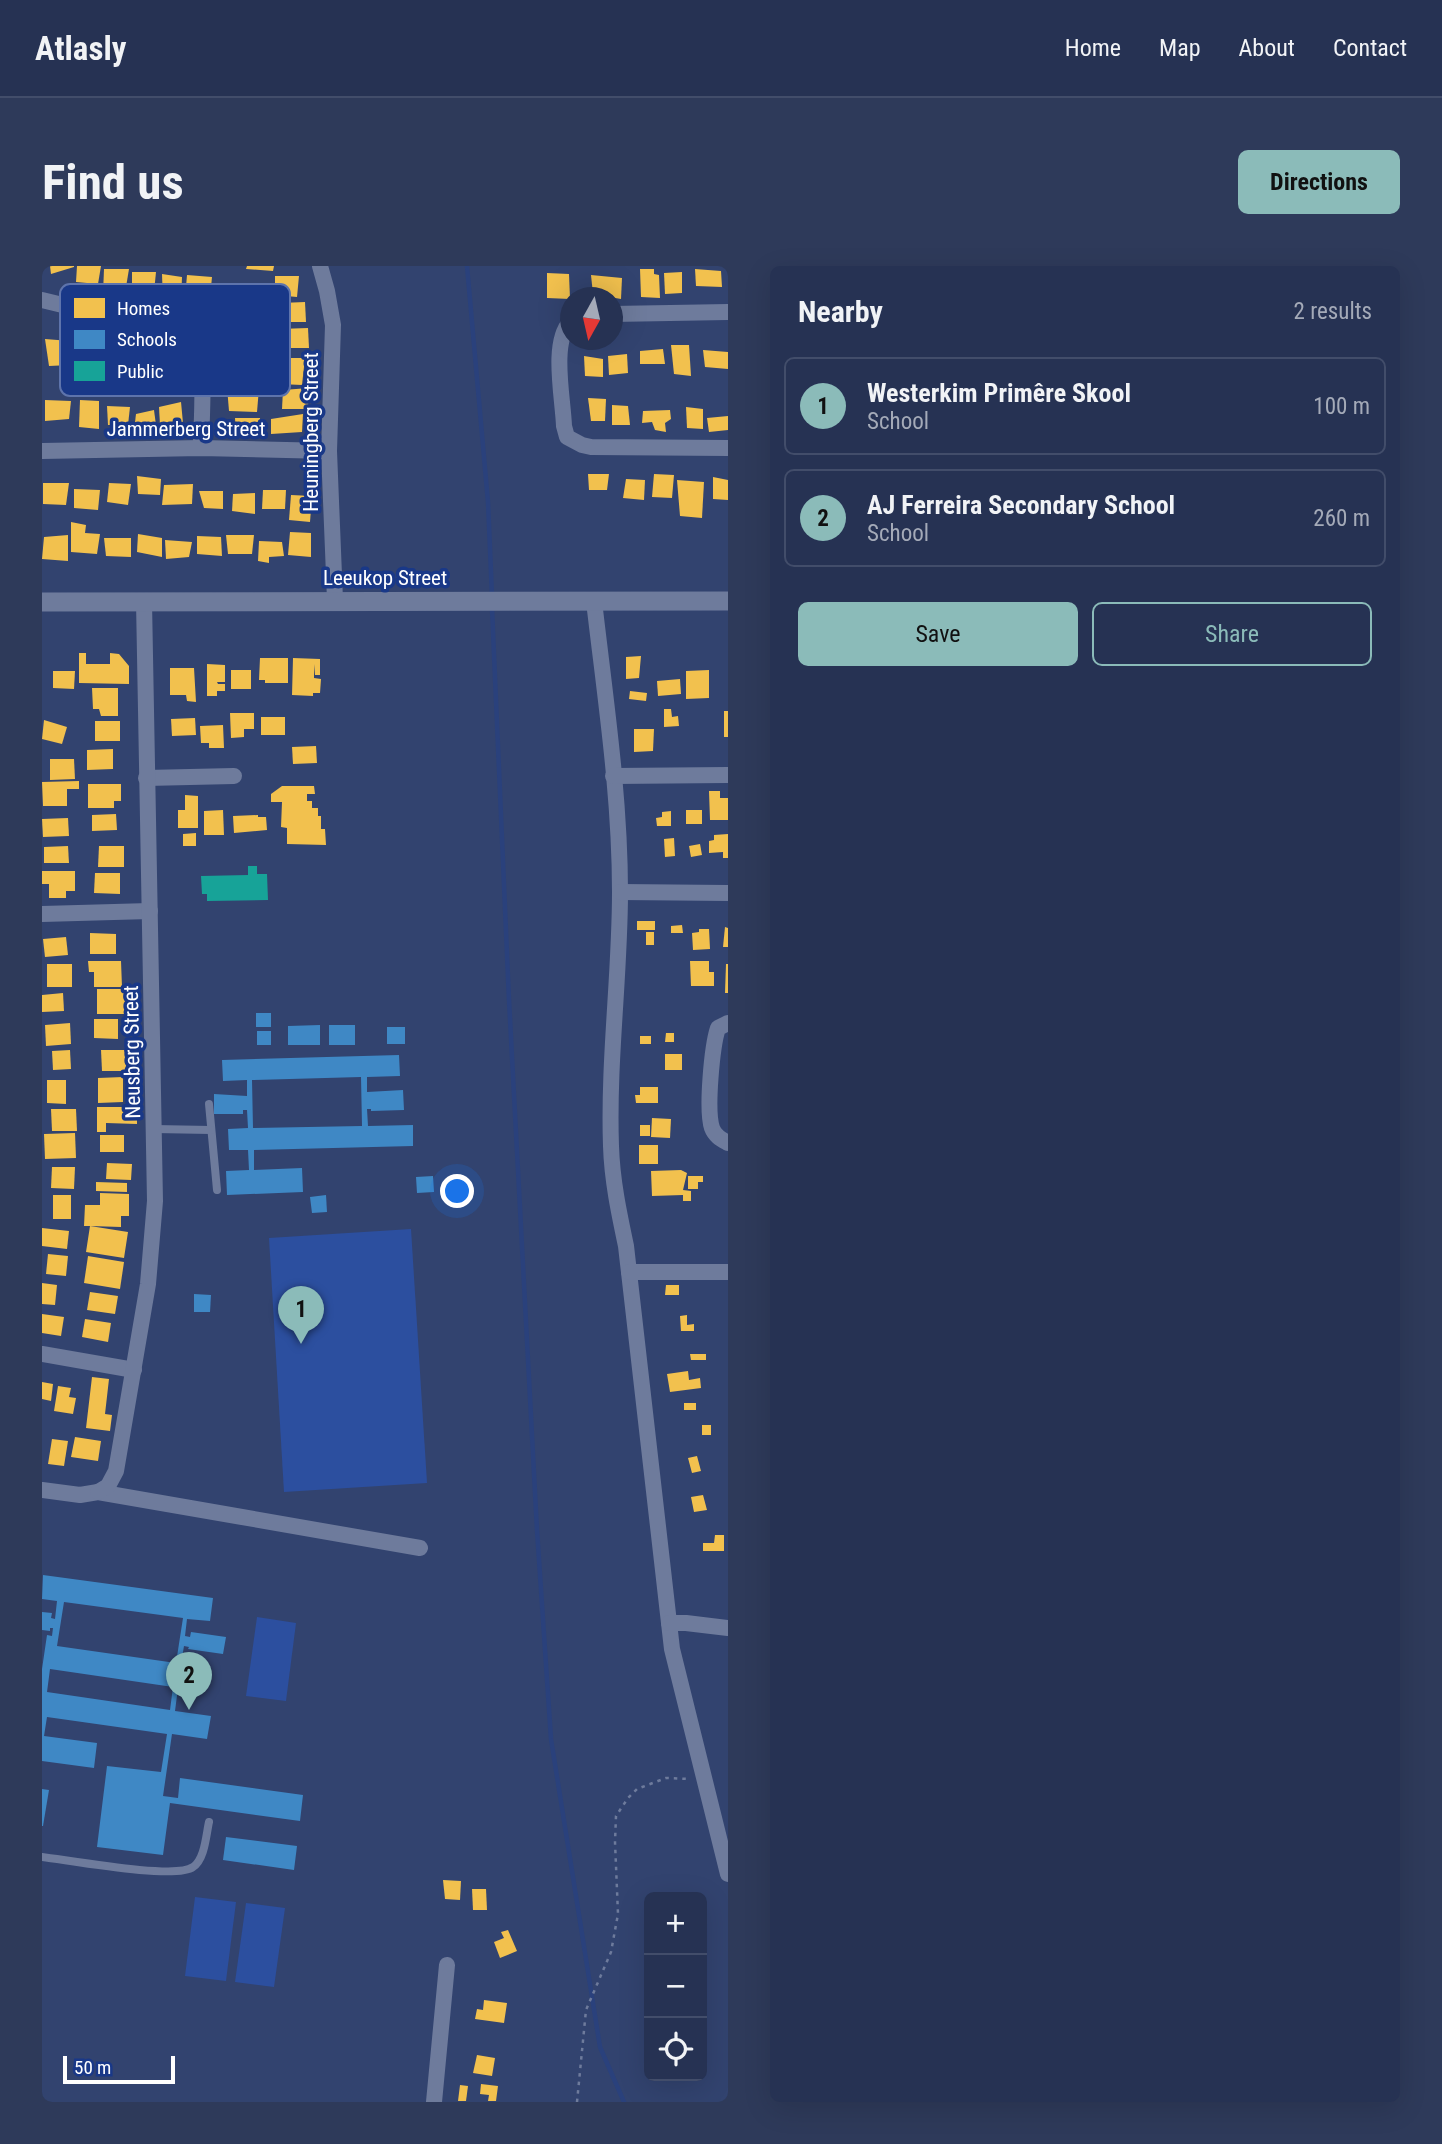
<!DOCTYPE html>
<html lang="en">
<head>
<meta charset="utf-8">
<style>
  :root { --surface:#263253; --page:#2e3a5a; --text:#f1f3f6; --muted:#a4aab8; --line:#424d6a; --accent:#8bbbb9 }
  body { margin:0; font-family:"Roboto Condensed",sans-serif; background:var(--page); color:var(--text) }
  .controls { position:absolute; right:21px; bottom:21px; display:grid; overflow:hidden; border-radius:10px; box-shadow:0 7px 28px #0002 }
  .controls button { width:63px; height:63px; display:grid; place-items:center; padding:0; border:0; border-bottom:2px solid var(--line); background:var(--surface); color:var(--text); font:35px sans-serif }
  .compass { position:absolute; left:518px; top:21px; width:63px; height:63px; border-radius:50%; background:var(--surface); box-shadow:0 7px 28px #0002; rotate:188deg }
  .scale { position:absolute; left:21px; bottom:18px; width:112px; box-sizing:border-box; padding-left:7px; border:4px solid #fff; border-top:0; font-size:19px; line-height:24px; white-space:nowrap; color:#fff; -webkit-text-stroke:5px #193888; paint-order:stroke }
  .you { position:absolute; left:416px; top:926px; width:24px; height:24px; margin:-18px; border:5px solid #fff; border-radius:50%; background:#1a73e8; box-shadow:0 0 0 10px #1a73e833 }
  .badge { display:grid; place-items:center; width:46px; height:46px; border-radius:50%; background:var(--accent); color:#111; font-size:23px; font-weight:700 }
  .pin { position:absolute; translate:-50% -58px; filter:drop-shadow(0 2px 4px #0008) }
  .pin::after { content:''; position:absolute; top:37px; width:24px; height:21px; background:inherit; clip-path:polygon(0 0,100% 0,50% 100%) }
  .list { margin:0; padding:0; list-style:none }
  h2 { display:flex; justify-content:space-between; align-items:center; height:91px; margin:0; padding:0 28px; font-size:30px }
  h2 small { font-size:23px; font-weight:400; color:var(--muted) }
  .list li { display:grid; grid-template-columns:46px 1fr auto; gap:21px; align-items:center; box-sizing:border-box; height:98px; margin:0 14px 14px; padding:0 14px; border:2px solid var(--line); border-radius:10px }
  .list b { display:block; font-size:26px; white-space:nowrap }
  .list p { margin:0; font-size:23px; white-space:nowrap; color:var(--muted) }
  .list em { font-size:23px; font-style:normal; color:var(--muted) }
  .actions { display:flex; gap:14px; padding:21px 28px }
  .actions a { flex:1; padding:16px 0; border:2px solid var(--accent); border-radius:10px; text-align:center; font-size:24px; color:var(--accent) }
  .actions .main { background:var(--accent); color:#111 }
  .icon { flex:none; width:38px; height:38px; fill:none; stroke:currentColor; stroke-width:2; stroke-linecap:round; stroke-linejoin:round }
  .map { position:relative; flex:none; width:686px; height:1836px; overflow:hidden; border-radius:10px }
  header { display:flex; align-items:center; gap:42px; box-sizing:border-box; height:98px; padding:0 35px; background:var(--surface); border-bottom:2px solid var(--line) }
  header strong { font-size:33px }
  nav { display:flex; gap:38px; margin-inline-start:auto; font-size:24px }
  .intro { display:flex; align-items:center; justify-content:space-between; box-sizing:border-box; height:168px; padding:0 42px }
  h1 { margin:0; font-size:49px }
  .button { padding:18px 32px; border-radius:10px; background:var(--accent); color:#111; font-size:24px; font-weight:700 }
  main { display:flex; gap:42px; padding:0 42px }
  aside { flex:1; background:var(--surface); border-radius:10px; box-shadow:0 7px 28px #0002 }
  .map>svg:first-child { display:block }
</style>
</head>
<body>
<header>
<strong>Atlasly</strong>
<nav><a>Home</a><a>Map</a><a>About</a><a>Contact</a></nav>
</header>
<div class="intro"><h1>Find us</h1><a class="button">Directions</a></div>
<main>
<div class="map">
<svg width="686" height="1836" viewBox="0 0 686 1836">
  <rect width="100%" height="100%" fill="#32436f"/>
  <g fill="#2c4f9f">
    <polygon points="369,963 385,1217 242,1226 227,972"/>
    <polygon points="215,1351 254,1357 244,1435 204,1430"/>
    <polygon points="153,1631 194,1636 184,1715 143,1710"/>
    <polygon points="204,1637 243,1642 232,1721 193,1716"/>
  </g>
  <g fill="#f2c14e">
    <polygon points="8,0 32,0 32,1 9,8"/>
    <polygon points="35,0 59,0 56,18 34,16"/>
    <polygon points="205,0 232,0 231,5 204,3"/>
    <polygon points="62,3 87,3 83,27 61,28"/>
    <polygon points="598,3 612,3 612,8 617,9 618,32 599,31"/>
    <polygon points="653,3 679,5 680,21 654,20"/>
    <polygon points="90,6 114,6 112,26 90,26"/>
    <polygon points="640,6 640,27 623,28 622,7"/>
    <polygon points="505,7 527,8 528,33 505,32"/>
    <polygon points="120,8 140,11 139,36 121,36"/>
    <polygon points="145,9 170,11 168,32 143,33"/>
    <polygon points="549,9 580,12 579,33 551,28"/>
    <polygon points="233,10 257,10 255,31 233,29"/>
    <polygon points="263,36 264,56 238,56 239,37"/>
    <polygon points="266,62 267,82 241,82 237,63"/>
    <polygon points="3,73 28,75 28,99 7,100"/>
    <polygon points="629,79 647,79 649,110 632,108"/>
    <polygon points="621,83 623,98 598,98 598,85"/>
    <polygon points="661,84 686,86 686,103 663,101"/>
    <polygon points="585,88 586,107 567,109 566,90"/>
    <polygon points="542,90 561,93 561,111 543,110"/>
    <polygon points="232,92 263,92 260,119 238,118"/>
    <polygon points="185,121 217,122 215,146 187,145"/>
    <polygon points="267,122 266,143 240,143 241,124"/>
    <polygon points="546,132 564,133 563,155 549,155"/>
    <polygon points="3,134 29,135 27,153 3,155"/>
    <polygon points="38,134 57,135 57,163 37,161"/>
    <polygon points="139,136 141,157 118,159 117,141"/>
    <polygon points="570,139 586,140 588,159 570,159"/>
    <polygon points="65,140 88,141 86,159 66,159"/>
    <polygon points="644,141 661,143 661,163 645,162"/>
    <polygon points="112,144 115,167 92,165 94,148"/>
    <polygon points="628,144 629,153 623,157 624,166 613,164 610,156 600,157 601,145"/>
    <polygon points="261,148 260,166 229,168 229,153"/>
    <polygon points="686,150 686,164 667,166 665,152"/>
    <polygon points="193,152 218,152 219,169 194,170"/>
    <polygon points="546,208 567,208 565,224 547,224"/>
    <polygon points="612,208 632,209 630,232 610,231"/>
    <polygon points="95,210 119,213 118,229 96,228"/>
    <polygon points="671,211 686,214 686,234 671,233"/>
    <polygon points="584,213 603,214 602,234 581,232"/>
    <polygon points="635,214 662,216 660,252 638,250"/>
    <polygon points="1,217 27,217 24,239 1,238"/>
    <polygon points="67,217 89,218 86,239 65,236"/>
    <polygon points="151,218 150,238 120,239 122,219"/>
    <polygon points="32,223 58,224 56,244 32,242"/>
    <polygon points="221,224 244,224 243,243 220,243"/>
    <polygon points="157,225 181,225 181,243 162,242"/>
    <polygon points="213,227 213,248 190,245 191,228"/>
    <polygon points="249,229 270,230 268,256 247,254"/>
    <polygon points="29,256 44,259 43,267 58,268 55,288 29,286"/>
    <polygon points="248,266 269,267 269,291 246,289"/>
    <polygon points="96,268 120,272 120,291 95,286"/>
    <polygon points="26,269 26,295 0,293 2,271"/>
    <polygon points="184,269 212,269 210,288 186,288"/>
    <polygon points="155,270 179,271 180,290 155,288"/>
    <polygon points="62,272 89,272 89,291 64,290"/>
    <polygon points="123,274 150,276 147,291 124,293"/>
    <polygon points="217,275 240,276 242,290 227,291 227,297 216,295"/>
    <polygon points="37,387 44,387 44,398 68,398 68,387 77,388 87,400 87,418 37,417"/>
    <polygon points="599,390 597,412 584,413 584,391"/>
    <polygon points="218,392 246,392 246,417 223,417 223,414 217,414"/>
    <polygon points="251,392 278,393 278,409 273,409 272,398 272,412 279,413 278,427 271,427 271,430 250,429"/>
    <polygon points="165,398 183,399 183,416 175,416 176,418 183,418 183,425 175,425 175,430 165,430"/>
    <polygon points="128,402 152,402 154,436 145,435 144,429 128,429"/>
    <rect x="189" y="404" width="20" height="19"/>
    <polygon points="667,404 667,432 644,433 644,405"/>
    <polygon points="11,405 33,405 32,423 11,422"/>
    <polygon points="638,413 639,428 616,430 615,415"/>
    <polygon points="50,422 76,422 76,450 59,450 57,443 51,443"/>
    <polygon points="588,425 605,427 604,435 587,433"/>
    <polygon points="622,443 629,443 630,451 636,450 637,460 622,461"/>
    <rect x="682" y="445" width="4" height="26"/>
    <polygon points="188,447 212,447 212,463 202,463 202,471 189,472"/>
    <rect x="219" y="451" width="24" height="18"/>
    <polygon points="153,452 154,469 130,470 129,453"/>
    <polygon points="2,454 25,461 20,478 0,473"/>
    <rect x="53" y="455" width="25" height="20"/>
    <polygon points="181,459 182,482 167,482 167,477 159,477 158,460"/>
    <polygon points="592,463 612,463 611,485 592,486"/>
    <polygon points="274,480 275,497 251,498 250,481"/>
    <polygon points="71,483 71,503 45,504 45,484"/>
    <polygon points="8,493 32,493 33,513 8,514"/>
    <polygon points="37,515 37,523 25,523 25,540 1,540 0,516"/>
    <polygon points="46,518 79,518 79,535 72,535 72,542 46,542"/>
    <polygon points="240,520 272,520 273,528 265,528 265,535 270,535 270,542 276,542 276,550 279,550 279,563 283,563 284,579 245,578 245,562 239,561 240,536 229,536 229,528"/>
    <polygon points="667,525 678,525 678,532 686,532 686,554 668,554"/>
    <polygon points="143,529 156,530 156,562 136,562 136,544 143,544"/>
    <polygon points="181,544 182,569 162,569 162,545"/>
    <rect x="644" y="544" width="16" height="14"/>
    <polygon points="629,545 629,560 615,560 614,552 620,551 620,546"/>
    <polygon points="74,548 75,564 50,565 50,549"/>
    <polygon points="216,549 216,551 224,551 225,564 192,567 191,550"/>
    <polygon points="26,552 27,570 1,571 0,553"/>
    <polygon points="154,567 154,580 141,580 141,568"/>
    <polygon points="686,568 686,592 681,592 681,586 667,587 667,575 672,574 672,569"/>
    <polygon points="632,572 633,590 623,591 622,573"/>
    <polygon points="658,578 660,589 649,591 647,580"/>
    <polygon points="26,580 27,597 2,597 2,581"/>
    <polygon points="57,580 82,580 82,601 56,601"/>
    <polygon points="0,605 33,605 33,625 24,625 24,632 7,632 7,618 0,618"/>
    <polygon points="53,607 78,607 78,628 52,627"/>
    <rect x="595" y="655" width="18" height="9"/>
    <polygon points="640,659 641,667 629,667 629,660"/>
    <polygon points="683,661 686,662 686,681 681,681"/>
    <polygon points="657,663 667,663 668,683 651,684 650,667 657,666"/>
    <rect x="604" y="666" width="8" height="13"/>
    <polygon points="48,667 74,668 74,688 48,688"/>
    <polygon points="24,671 26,689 3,691 1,673"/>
    <polygon points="46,695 79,695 80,721 52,721 52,706 47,706"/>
    <polygon points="648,695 667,695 667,706 672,706 672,720 649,720"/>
    <rect x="5" y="698" width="25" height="23"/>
    <polygon points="684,698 686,698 686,727 683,727"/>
    <rect x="55" y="723" width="35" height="25"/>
    <polygon points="21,727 22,745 0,746 0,729"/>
    <polygon points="52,753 76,753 76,773 52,772"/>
    <polygon points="28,757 29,778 4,780 3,759"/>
    <polygon points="624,767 632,767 632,776 623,776"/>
    <rect x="598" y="770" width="11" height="8"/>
    <polygon points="28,784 29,803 11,804 10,785"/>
    <polygon points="59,784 84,784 84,805 60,805"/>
    <rect x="623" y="788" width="17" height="16"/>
    <polygon points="81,811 81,836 56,837 56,812"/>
    <polygon points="5,814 24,814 24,838 5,837"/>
    <polygon points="598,821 616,821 616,837 594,837 593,829 598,829"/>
    <polygon points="55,841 95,841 95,858 64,857 64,866 55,866"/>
    <polygon points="9,843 34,843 35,865 10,865"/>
    <polygon points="610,852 629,853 628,872 609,871"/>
    <rect x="598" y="859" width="10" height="11"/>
    <polygon points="33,867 34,892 3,893 2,868"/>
    <rect x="58" y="869" width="24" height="17"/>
    <rect x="597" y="879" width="19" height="19"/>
    <polygon points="65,897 90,898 89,914 64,913"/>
    <polygon points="10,901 33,901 32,923 9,922"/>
    <polygon points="639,904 645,907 641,924 649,925 649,935 641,935 641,929 610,930 609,905"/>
    <polygon points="646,910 661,910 661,916 656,916 656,923 646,923"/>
    <polygon points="54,916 85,917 85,926 54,925"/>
    <polygon points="58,927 87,928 87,950 79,950 79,961 48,960 86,966 82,992 44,986 48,960 42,960 43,939 58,939"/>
    <rect x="11" y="929" width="18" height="24"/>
    <polygon points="0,962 27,965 25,983 0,980"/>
    <polygon points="6,988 26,990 24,1010 4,1008"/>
    <polygon points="46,990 82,996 78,1023 42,1017"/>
    <polygon points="0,1017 15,1019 13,1039 0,1038"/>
    <polygon points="624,1019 637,1019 637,1029 623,1029"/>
    <polygon points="48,1026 76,1030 73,1048 45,1044"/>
    <polygon points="0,1048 22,1051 19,1070 0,1067"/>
    <polygon points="645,1049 645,1059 652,1058 652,1065 639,1065 638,1050"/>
    <polygon points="43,1053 69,1057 66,1076 40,1071"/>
    <polygon points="648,1088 664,1088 664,1094 649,1094"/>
    <polygon points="646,1105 647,1114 658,1112 659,1122 628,1126 625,1108"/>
    <polygon points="50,1111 67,1113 63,1148 70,1149 68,1165 44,1162"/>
    <polygon points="0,1116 11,1118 9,1135 0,1133"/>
    <polygon points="16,1120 29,1122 27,1131 34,1132 31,1148 12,1145"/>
    <rect x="642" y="1137" width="12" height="7"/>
    <rect x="660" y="1159" width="9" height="10"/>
    <polygon points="33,1171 59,1175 56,1195 29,1191"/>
    <polygon points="10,1173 26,1175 22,1200 6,1198"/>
    <polygon points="655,1190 659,1205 650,1207 646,1192"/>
    <polygon points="661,1229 665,1244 652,1246 649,1231"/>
    <polygon points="673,1269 682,1269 682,1285 661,1285 661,1277 672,1277"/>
    <polygon points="401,1614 419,1615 418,1634 403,1633"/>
    <polygon points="430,1623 444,1623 445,1644 431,1644"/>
    <polygon points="466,1664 475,1685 458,1692 452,1676 462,1672 459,1666"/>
    <polygon points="442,1734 465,1737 462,1757 433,1753 435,1743 441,1744"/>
    <polygon points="435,1789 453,1792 450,1810 431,1807"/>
    <polygon points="439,1818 456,1820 454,1835 446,1835 447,1829 438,1828"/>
    <polygon points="418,1819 426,1820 424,1835 416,1835"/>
  </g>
  <g fill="#3f88c5" fill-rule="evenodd">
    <rect x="214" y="747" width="15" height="14"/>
    <polygon points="278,759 278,779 246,779 246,760"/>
    <rect x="287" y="759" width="26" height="20"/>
    <rect x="345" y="761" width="18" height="17"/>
    <rect x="215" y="765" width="14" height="14"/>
    <path d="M 357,789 L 358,810 L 325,811 L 325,826 L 361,824 L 362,844 L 329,845 L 329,843 L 325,843 L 326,860 L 371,859 L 371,880 L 212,884 L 212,904 L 260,902 L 261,926 L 185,929 L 184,905 L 207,904 L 206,884 L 187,884 L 186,863 L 206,862 L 205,844 L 201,844 L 201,848 L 172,848 L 172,828 L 205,830 L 205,814 L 181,815 L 180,794 ZM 319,811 L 320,860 L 211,862 L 210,814 Z"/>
    <polygon points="391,910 392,926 375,927 374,911"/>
    <polygon points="284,929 285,946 270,947 268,931"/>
    <polygon points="152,1028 169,1029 168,1046 152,1046"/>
    <path d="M 1,1309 L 171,1332 L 168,1355 L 145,1353 L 143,1370 L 148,1371 L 149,1366 L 184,1371 L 181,1388 L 146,1383 L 147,1381 L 142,1380 L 139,1398 L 165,1402 L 162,1425 L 136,1422 L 133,1445 L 169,1450 L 165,1473 L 130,1468 L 121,1530 L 136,1532 L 138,1512 L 261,1529 L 258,1555 L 128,1537 L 121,1589 L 55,1581 L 65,1500 L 119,1506 L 125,1468 L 5,1451 L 2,1470 L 55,1477 L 52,1502 L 0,1495 L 0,1403 L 5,1369 L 10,1370 L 11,1362 L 8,1362 L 8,1365 L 0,1364 L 0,1346 L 10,1347 L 9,1352 L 13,1353 L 15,1335 L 0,1333 ZM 22,1336 L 141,1352 L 134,1397 L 15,1380 ZM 8,1403 L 131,1421 L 128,1444 L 5,1426 Z"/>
    <polygon points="0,1523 7,1524 1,1560 0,1560"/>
    <polygon points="184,1571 255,1580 252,1604 181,1594"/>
  </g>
  <polygon fill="#17a398" points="206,600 215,600 215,608 225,608 226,634 165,635 165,628 160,628 159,610 206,609"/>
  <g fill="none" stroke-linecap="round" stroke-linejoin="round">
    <g stroke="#2a417c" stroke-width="4.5">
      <polyline points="425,0 446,236 450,330"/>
      <polyline points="450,342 467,734 495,1264 509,1473 558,1781 582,1836"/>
    </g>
    <polyline stroke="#6e7b9c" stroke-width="2.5" stroke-dasharray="3.5 5" stroke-linecap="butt" points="535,1836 544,1744 569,1686 576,1648 573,1576 574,1550 586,1532 595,1523 624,1512 648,1513"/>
    <g stroke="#6e7b9c" stroke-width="8">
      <polyline points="167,838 175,924"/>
      <polyline points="112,863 169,864"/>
      <path d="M 0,1591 C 26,1594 134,1614 151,1601 C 163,1593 164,1569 167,1556"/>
    </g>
    <g stroke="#6e7b9c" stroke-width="16">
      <polyline points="278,0 285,25 291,59 287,185 293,334"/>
      <path d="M 0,34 L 128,65 C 138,68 150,71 156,82 C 164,98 159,161 159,182"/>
      <polyline points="570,48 686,46"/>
      <path d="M 528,56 C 509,77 521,132 522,160 L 525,171 L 540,179 L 549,181 L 686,182"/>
      <polyline points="0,185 159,182 287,185"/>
      <path d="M 552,335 C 563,431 578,528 578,626 C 578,710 566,795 569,880 C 570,914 577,947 584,980 L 630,1383 L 686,1608"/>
      <polyline points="571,510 686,509"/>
      <polyline points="104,512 192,510"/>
      <polyline points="578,626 686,627"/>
      <polyline points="0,648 108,645"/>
      <path d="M 686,757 L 676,762 C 670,780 664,844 670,862 C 673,870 679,873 686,877"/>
      <polyline points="587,1006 686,1006"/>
      <polyline points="0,1088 92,1104"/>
      <polyline points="0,1224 38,1229 56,1226 378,1282"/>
      <polyline points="56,1226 66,1220 74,1205 106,1018 113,935 102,335"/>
      <polyline points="627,1357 644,1357 686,1362"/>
      <polyline points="392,1836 405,1699"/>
    </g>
    <polyline stroke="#6e7b9c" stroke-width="19" points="0,336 686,335"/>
  </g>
  <g text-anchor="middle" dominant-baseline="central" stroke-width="7" stroke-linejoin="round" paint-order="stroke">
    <g font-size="21" fill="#fff" stroke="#193888">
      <text x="144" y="163">Jammerberg Street</text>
      <text transform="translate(269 166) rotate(-90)">Heuningberg Street</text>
      <text x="343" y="312">Leeukop Street</text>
      <text transform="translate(90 786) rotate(-91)">Neusberg Street</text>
    </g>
  </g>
  <rect x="18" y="18" width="230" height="112" rx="10" fill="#193888" stroke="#5e74ac" stroke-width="2"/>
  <rect x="32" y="32" width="31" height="20" fill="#f2c14e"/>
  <rect x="32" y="64" width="31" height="19" fill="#3f88c5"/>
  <rect x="32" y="95" width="31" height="20" fill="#17a398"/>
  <g font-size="19" fill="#fff">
    <text x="75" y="49">Homes</text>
    <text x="75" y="80">Schools</text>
    <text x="75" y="112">Public</text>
  </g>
</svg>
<div class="controls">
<button>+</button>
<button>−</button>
<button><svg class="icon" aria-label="locate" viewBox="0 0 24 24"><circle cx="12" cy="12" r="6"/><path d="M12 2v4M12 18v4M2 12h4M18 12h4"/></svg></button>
</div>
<svg class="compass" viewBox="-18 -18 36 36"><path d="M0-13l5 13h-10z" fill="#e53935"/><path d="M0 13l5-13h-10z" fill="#a4aab8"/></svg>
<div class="scale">50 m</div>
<div class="you"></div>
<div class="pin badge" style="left:259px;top:1078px">1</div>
<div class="pin badge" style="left:147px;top:1444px">2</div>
</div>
<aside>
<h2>Nearby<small>2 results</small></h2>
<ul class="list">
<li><span class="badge">1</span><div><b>Westerkim Primêre Skool</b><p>School</p></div><em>100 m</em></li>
<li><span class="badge">2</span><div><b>AJ Ferreira Secondary School</b><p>School</p></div><em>260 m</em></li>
</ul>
<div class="actions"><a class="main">Save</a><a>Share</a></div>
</aside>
</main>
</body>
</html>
